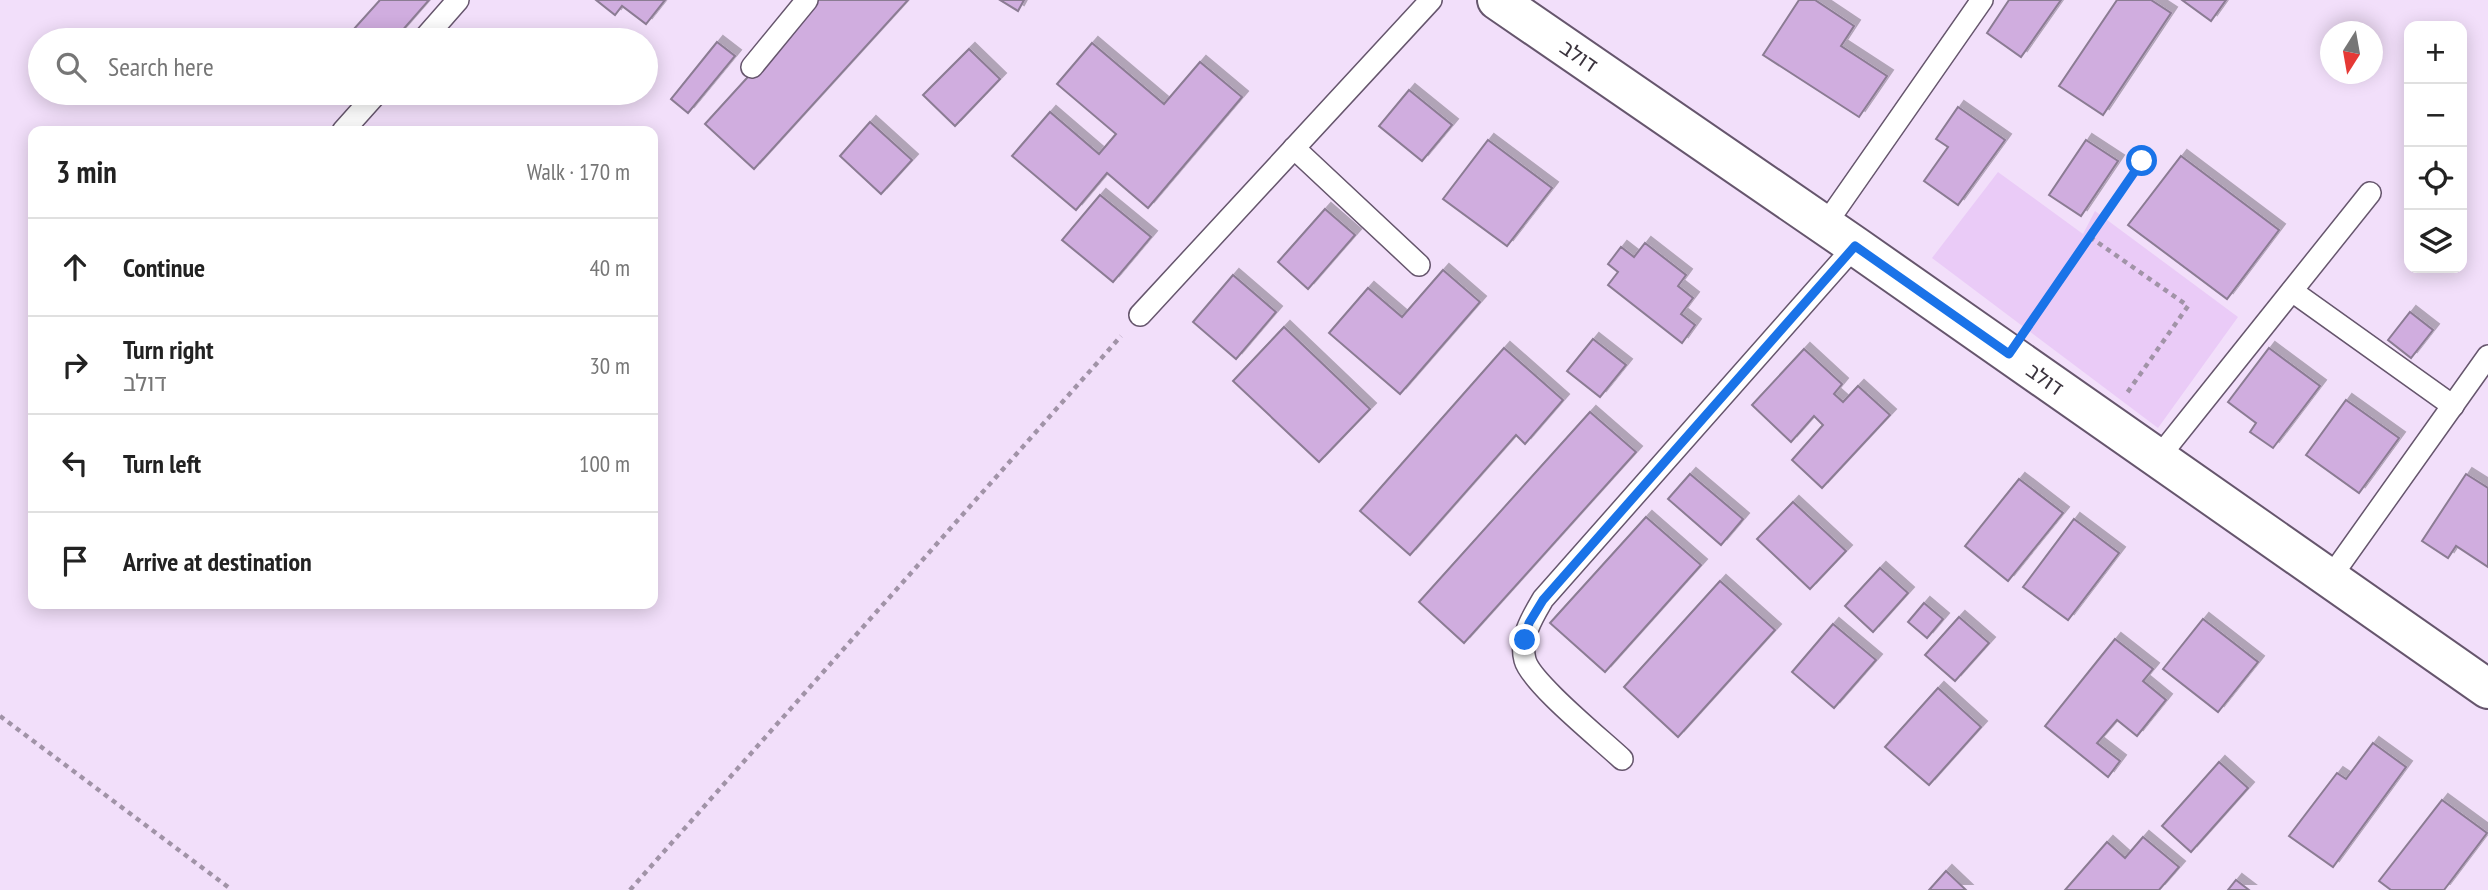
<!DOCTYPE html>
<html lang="en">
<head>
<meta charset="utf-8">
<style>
  :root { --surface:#fff; --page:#f2f2f2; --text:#222; --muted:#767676; --line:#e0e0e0 }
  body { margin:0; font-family:"PT Sans Narrow","Noto Sans Hebrew",sans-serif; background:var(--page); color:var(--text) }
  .controls { position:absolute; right:21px; top:21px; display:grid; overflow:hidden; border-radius:14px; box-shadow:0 4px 18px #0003 }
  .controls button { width:63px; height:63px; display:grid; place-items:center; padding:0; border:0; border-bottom:2px solid var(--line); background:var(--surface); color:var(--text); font:35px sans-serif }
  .compass { position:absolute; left:2320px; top:21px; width:63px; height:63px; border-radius:50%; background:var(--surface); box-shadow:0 4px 18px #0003; rotate:191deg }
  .stop { position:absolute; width:21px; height:21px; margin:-16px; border:5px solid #1a73e8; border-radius:50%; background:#fff }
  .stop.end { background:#1a73e8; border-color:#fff; box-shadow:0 2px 7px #0008 }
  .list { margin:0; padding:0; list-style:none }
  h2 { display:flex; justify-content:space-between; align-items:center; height:91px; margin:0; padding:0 28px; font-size:30px }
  h2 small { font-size:23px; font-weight:400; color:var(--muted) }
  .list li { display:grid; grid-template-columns:46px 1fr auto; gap:21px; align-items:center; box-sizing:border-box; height:98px; padding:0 28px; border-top:2px solid var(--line) }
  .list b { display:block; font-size:26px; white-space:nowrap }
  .list p { margin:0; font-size:23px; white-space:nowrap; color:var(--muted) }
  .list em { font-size:23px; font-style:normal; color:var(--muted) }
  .icon { flex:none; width:38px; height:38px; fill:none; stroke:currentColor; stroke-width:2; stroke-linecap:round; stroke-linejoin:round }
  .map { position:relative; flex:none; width:2488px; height:890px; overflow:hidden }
  .search { position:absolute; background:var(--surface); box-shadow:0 4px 18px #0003; left:28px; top:28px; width:630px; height:77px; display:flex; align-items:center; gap:18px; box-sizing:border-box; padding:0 24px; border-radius:38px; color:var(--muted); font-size:26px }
  .panel { position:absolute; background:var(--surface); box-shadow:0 4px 18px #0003; left:28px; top:126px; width:630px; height:483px; border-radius:14px }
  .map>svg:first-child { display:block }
</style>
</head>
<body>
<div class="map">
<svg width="2488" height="890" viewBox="0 0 2488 890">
  <defs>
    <filter id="shadow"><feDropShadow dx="6" dy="-6" stdDeviation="0" flood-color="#0004"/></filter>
  </defs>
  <rect width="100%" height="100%" fill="#f2dffa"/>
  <polygon fill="#eacbf7" points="1998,172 2083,234 2095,211 2238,317 2158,428 1932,258"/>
  <g fill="#d0addf" stroke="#8b7b93" stroke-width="2" filter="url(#shadow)">
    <polygon points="380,0 429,0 394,40 344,40"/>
    <polygon points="596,0 665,0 646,24 622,6 615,15"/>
    <polygon points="818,0 908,0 754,169 705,124"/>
    <polygon points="1000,0 1024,0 1018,11"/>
    <polygon points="1799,0 1815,0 1854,26 1841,46 1887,76 1859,117 1763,55"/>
    <polygon points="2009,0 2061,0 2021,57 1987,33"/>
    <polygon points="2117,0 2151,0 2171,13 2103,115 2059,86"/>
    <polygon points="2182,0 2226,0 2211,21"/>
    <polygon points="717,42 735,56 688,113 671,99"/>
    <polygon points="1092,43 1164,104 1200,62 1242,97 1148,208 1107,173 1076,210 1012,156 1050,112 1099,154 1116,134 1057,84"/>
    <polygon points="969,49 1000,79 955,126 923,95"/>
    <polygon points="1409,90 1452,125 1422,161 1379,126"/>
    <polygon points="1958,107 2005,140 1958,205 1924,181 1948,147 1936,139"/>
    <polygon points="870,122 912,160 881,194 840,156"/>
    <polygon points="1488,140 1552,188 1507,246 1443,199"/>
    <polygon points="2086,140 2118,161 2081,216 2049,195"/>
    <polygon points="2181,156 2279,230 2227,299 2128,225"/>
    <polygon points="1100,195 1151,237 1113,282 1062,240"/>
    <polygon points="1325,209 1355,235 1308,289 1278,262"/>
    <polygon points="1645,243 1686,275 1678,286 1693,298 1681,314 1695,325 1682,343 1608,285 1618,272 1608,264 1621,247 1634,257"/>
    <polygon points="1443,270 1480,302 1400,394 1329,333 1368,288 1402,317"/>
    <polygon points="1233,275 1276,312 1236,359 1193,322"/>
    <polygon points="2410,312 2433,330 2411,358 2388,340"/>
    <polygon points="1284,327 1370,409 1319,462 1233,381"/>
    <polygon points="1593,339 1626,365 1600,397 1567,371"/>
    <polygon points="1504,348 1563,400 1525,444 1516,435 1410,555 1360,511"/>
    <polygon points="2269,348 2320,386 2273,448 2250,432 2256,423 2228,402"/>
    <polygon points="1804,349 1842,384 1834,394 1843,402 1858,386 1890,415 1822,488 1792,460 1823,425 1814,416 1791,442 1752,405"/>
    <polygon points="2346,400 2399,438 2359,493 2306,455"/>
    <polygon points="1590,412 1636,452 1464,643 1419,602"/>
    <polygon points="1690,474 1743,519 1721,545 1668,499"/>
    <polygon points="2466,474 2488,488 2488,567 2456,546 2448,558 2422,541"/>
    <polygon points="2019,479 2063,513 2008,581 1965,546"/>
    <polygon points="1793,502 1846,551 1810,589 1757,539"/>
    <polygon points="1646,517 1701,565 1605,672 1550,623"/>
    <polygon points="2074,519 2119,553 2068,620 2023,587"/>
    <polygon points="1880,568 1908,593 1873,632 1845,606"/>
    <polygon points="1720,581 1775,630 1678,737 1624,687"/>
    <polygon points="1924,603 1943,619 1927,638 1908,622"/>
    <polygon points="1959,617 1989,643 1955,681 1925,655"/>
    <polygon points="2203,619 2258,662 2218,712 2163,669"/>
    <polygon points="1833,624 1876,660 1834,708 1792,672"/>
    <polygon points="2115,639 2153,669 2143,681 2166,700 2137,736 2117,720 2097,743 2120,761 2108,777 2045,726"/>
    <polygon points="1938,688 1981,727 1929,785 1885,747"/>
    <polygon points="2373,743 2406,767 2333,867 2289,836 2337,773 2346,779"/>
    <polygon points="2219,762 2248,788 2191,852 2162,826"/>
    <polygon points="2442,800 2487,833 2444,890 2391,890 2379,881"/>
    <polygon points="2143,837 2179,867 2159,890 2065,890 2107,842 2125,858"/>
    <polygon points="1946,871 1966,890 1929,890"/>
    <polygon points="2236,880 2249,890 2228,890"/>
  </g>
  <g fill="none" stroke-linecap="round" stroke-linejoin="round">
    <defs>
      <g id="service">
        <polyline points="423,40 458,0"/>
        <polyline points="752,67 807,0"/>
        <polyline points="343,131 377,93"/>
        <polyline points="1294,148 1419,265"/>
        <polyline points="1825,225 1982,0"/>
        <polyline points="2292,291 2453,406"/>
        <polyline points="1140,315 1431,0"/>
        <polyline points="2158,458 2370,193"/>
        <polyline points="2330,578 2488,356"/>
        <path d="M 1622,759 C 1602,740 1531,683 1525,660 C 1519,638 1533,616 1543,599 L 1855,246"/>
      </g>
      <polyline id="minor" points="1497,0 1855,246 2488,689"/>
    </defs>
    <use href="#service" stroke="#66566d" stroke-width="24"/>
    <use href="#minor" stroke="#66566d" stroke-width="42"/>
    <g stroke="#a193a7" stroke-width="4.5" stroke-dasharray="5 5" stroke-linecap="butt">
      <polyline points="2090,237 2188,306 2127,393"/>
      <polyline points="2029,324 2142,161"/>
      <polyline points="0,716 232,890"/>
      <polyline points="630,890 1121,336"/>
    </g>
    <use href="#service" stroke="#fff" stroke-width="21"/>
    <use href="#minor" stroke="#fff" stroke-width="38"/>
  </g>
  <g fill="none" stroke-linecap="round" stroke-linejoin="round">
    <polyline stroke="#1a73e8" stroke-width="9" points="1525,640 1529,623 1543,600 1855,246 2009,354 2142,161"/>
  </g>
  <g text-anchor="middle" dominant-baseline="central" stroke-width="5" stroke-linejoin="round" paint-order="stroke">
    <g font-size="21" fill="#3a333d" stroke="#fff">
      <text transform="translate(1579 56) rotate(34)">דולב</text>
      <text transform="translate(2045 379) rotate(35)">דולב</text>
    </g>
  </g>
</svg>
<div class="controls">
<button>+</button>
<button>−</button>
<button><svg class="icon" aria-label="locate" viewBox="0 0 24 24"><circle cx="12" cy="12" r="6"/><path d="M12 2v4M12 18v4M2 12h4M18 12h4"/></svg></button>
<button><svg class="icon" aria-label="layers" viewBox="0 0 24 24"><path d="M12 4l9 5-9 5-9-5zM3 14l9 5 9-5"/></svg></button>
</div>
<svg class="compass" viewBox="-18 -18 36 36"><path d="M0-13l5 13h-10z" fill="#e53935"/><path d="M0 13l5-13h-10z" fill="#767676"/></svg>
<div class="stop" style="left:2142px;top:161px"></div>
<div class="stop end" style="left:1525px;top:640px"></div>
<div class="search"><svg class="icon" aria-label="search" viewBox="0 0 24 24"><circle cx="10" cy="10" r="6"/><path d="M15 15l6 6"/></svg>Search here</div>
<section class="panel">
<h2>3 min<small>Walk · 170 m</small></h2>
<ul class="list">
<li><svg class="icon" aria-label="ahead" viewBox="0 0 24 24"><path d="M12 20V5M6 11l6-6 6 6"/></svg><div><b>Continue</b></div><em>40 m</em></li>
<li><svg class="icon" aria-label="right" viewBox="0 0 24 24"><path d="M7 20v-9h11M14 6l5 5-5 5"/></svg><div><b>Turn right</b><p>דולב</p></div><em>30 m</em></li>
<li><svg class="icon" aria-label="left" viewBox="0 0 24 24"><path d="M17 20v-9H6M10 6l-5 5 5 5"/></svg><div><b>Turn left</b></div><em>100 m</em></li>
<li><svg class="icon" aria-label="arrive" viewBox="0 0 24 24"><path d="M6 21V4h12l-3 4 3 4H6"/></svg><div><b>Arrive at destination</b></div></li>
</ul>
</section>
</div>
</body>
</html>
